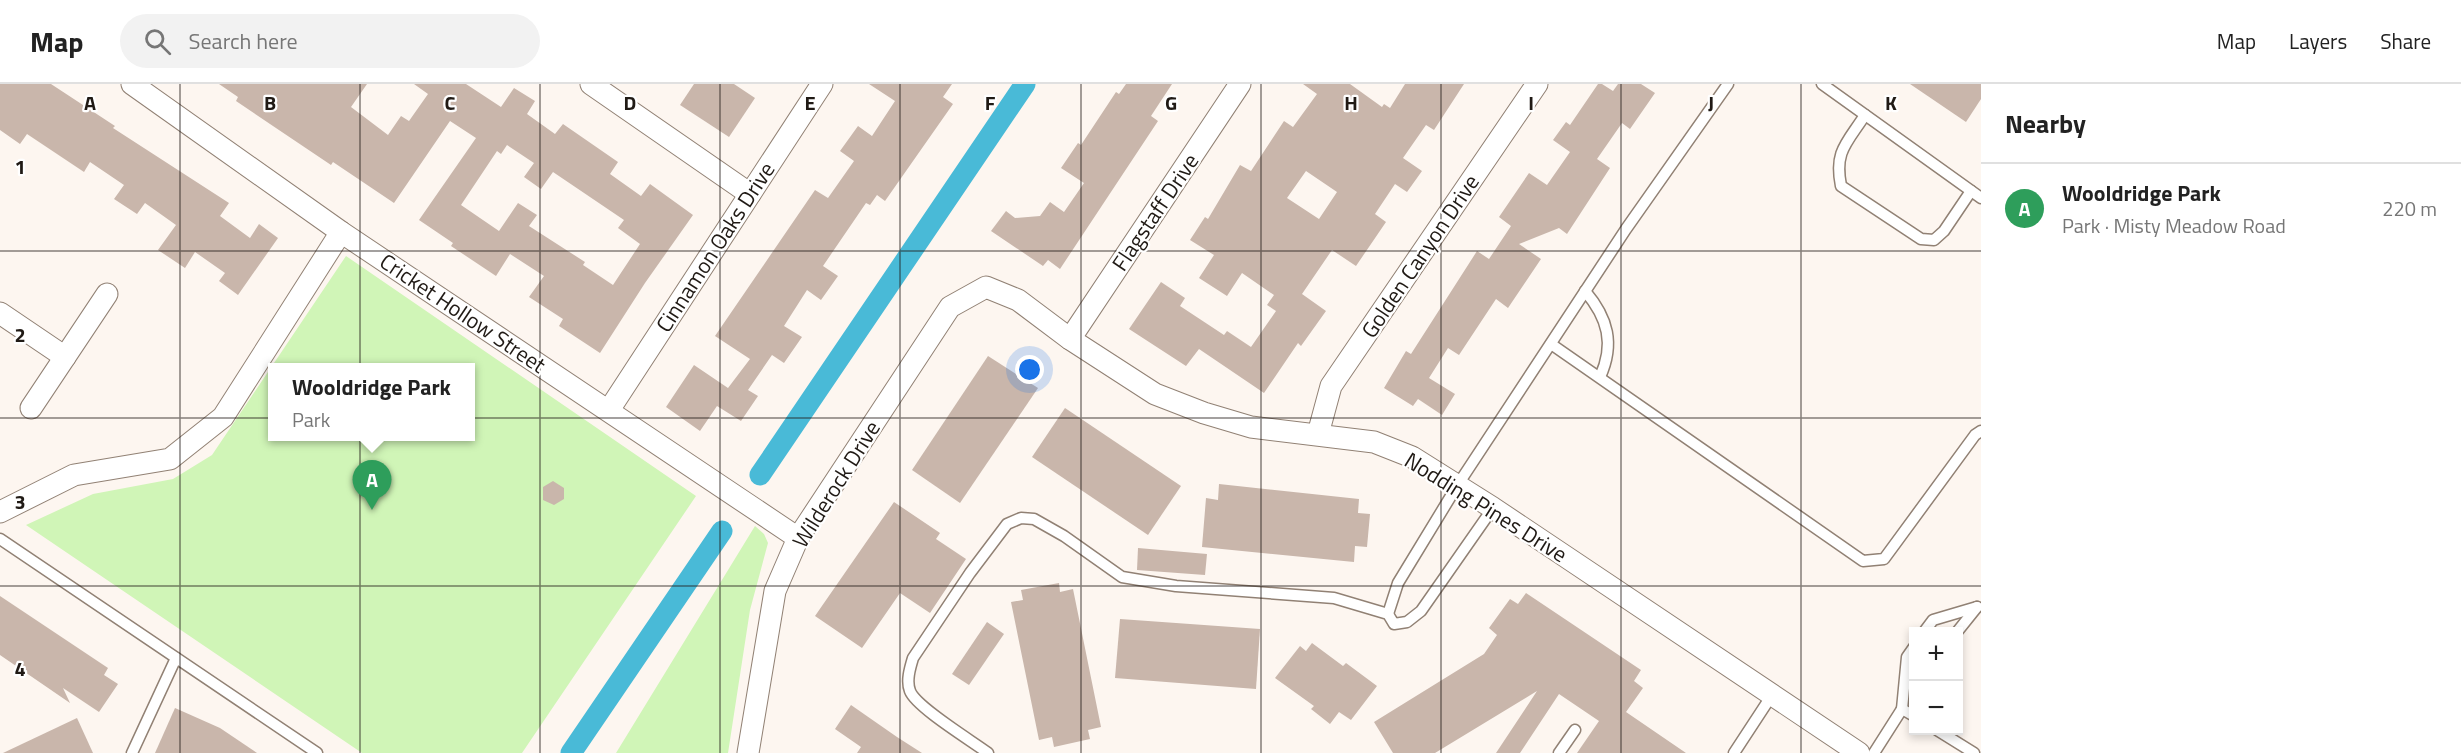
<!DOCTYPE html>
<html lang="en">
<head>
<meta charset="utf-8">
<style>
  :root { --surface:#fff; --page:#f2f2f2; --text:#222; --muted:#767676; --line:#e0e0e0; --accent:#db2777 }
  body { margin:0; font-family:"Titillium Web",sans-serif; background:var(--page); color:var(--text) }
  .controls { position:absolute; right:18px; bottom:18px; display:grid; overflow:hidden; border-radius:0px; box-shadow:0 3px 9px #0003 }
  .controls button { width:54px; height:54px; display:grid; place-items:center; padding:0; border:0; border-bottom:2px solid var(--line); background:var(--surface); color:var(--text); font:30px sans-serif }
  .you { position:absolute; left:1030px; top:286px; width:21px; height:21px; margin:-15px; border:4px solid #fff; border-radius:50%; background:#1a73e8; box-shadow:0 0 0 9px #1a73e833 }
  .badge { display:grid; place-items:center; width:39px; height:39px; border-radius:50%; background:var(--accent); color:#fff; font-size:20px; font-weight:700 }
  .pin { position:absolute; translate:-50% -50px; filter:drop-shadow(0 2px 3px #0008) }
  .pin::after { content:''; position:absolute; top:32px; width:21px; height:18px; background:inherit; clip-path:polygon(0 0,100% 0,50% 100%) }
  .popup { position:absolute; left:268px; top:279px; width:207px; height:78px; box-sizing:border-box; display:grid; place-content:center; border-radius:0px; background:var(--surface); filter:drop-shadow(0 2px 4px #0005); font-size:20px; white-space:nowrap; color:var(--muted) }
  .popup b { font-size:22px; color:var(--text) }
  .popup::after { content:''; position:absolute; left:50%; top:100%; margin-left:-12px; border:12px solid transparent; border-top-color:var(--surface) }
  .list { margin:0; padding:0; list-style:none }
  h2 { display:flex; justify-content:space-between; align-items:center; height:78px; margin:0; padding:0 24px; font-size:26px }
  h2 small { font-size:20px; font-weight:400; color:var(--muted) }
  .list li { display:grid; grid-template-columns:39px 1fr auto; gap:18px; align-items:center; box-sizing:border-box; height:90px; padding:0 24px; border-top:2px solid var(--line) }
  .list b { display:block; font-size:22px; white-space:nowrap }
  .list p { margin:0; font-size:20px; white-space:nowrap; color:var(--muted) }
  .list em { font-size:20px; font-style:normal; color:var(--muted) }
  .icon { flex:none; width:33px; height:33px; fill:none; stroke:currentColor; stroke-width:2; stroke-linecap:round; stroke-linejoin:round }
  .map { position:relative; flex:none; width:1981px; height:669px; overflow:hidden }
  header { display:flex; align-items:center; gap:36px; box-sizing:border-box; height:84px; padding:0 30px; background:var(--surface); border-bottom:2px solid var(--line) }
  header strong { font-size:28px }
  nav { display:flex; gap:33px; margin-inline-start:auto; font-size:21px }
  .search { width:420px; height:54px; background:var(--page); display:flex; align-items:center; gap:15px; box-sizing:border-box; padding:0 21px; border-radius:33px; color:var(--muted); font-size:22px }
  main { display:flex }
  aside { flex:1; background:var(--surface) }
  .map>svg:first-child { display:block }
</style>
</head>
<body>
<header>
<strong>Map</strong>
<div class="search"><svg class="icon" aria-label="search" viewBox="0 0 24 24"><circle cx="10" cy="10" r="6"/><path d="M15 15l6 6"/></svg>Search here</div>
<nav><a>Map</a><a>Layers</a><a>Share</a></nav>
</header>
<main>
<div class="map">
<svg width="1981" height="669" viewBox="0 0 1981 669">
  <rect width="100%" height="100%" fill="#fdf6f0"/>
  <g fill="#d0f5b7" fill-rule="evenodd">
    <path d="M 346,172 L 696,412 L 522,669 L 362,669 L 26,441 L 93,410 L 173,395 L 212,371 ZM 273,284 L 471,284 L 471,352 L 273,352 Z"/>
    <polygon points="755,442 764,450 768,459 750,526 728,669 616,669"/>
  </g>
  <g fill="none" stroke-linecap="round" stroke-linejoin="round">
    <g stroke="#49bad7" stroke-width="21">
      <polyline points="760,391 1025,0"/>
      <polyline points="571,669 722,447"/>
    </g>
  </g>
  <g fill="#c9b6ab" fill-rule="evenodd">
    <polygon points="0,0 51,0 115,42 113,44 229,119 220,132 250,154 259,140 278,154 238,211 219,197 225,189 195,168 185,184 158,166 176,141 145,119 137,130 114,115 124,101 90,78 84,88 27,50 20,60 0,46"/>
    <path d="M 219,0 L 367,0 L 351,23 L 388,51 L 401,32 L 409,37 L 428,10 L 414,0 L 466,0 L 501,23 L 514,4 L 535,17 L 527,30 L 555,50 L 563,40 L 618,78 L 610,90 L 641,112 L 650,100 L 693,131 L 645,199 L 600,269 L 559,242 L 563,235 L 529,213 L 544,192 L 510,170 L 496,192 L 451,162 L 453,159 L 419,136 L 476,54 L 450,37 L 394,119 L 333,78 L 331,81 L 236,17 L 238,13 ZM 507,61 L 534,79 L 524,93 L 541,105 L 553,88 L 624,136 L 618,144 L 640,160 L 613,201 L 583,181 L 585,178 L 529,142 L 537,131 L 518,119 L 499,147 L 461,121 L 497,67 L 501,70 Z"/>
    <polygon points="694,0 734,0 755,14 729,53 680,21"/>
    <polygon points="869,0 952,0 943,13 953,20 885,117 877,111 870,121 866,119 823,182 838,192 821,216 807,206 784,242 802,253 784,279 772,271 748,306 758,312 741,337 717,322 700,347 666,323 694,281 728,304 750,275 715,252 815,106 828,114 854,77 840,67 858,42 872,52 895,17"/>
    <polygon points="1126,0 1172,0 1151,32 1158,37 1060,185 1048,176 1043,182 991,147 1006,127 1015,134 1040,132 1050,118 1064,128 1084,99 1061,84 1078,59 1081,61 1116,8 1119,10"/>
    <path d="M 1303,0 L 1350,0 L 1382,23 L 1384,20 L 1390,24 L 1405,0 L 1464,0 L 1434,46 L 1426,41 L 1403,74 L 1422,87 L 1407,108 L 1395,100 L 1375,130 L 1386,138 L 1356,182 L 1332,166 L 1302,210 L 1326,227 L 1301,262 L 1298,259 L 1264,309 L 1199,265 L 1186,282 L 1129,245 L 1161,198 L 1185,214 L 1180,222 L 1224,251 L 1227,247 L 1251,263 L 1276,227 L 1267,221 L 1274,211 L 1242,189 L 1227,212 L 1199,194 L 1214,171 L 1190,156 L 1205,133 L 1208,135 L 1240,81 L 1251,87 L 1284,37 L 1293,43 L 1317,10 ZM 1306,87 L 1337,108 L 1319,135 L 1287,114 Z"/>
    <polygon points="1598,0 1602,0 1613,7 1618,0 1641,0 1655,9 1630,45 1622,39 1597,75 1610,84 1567,150 1559,144 1519,160 1541,175 1508,224 1496,215 1459,271 1448,264 1429,294 1455,310 1442,331 1418,315 1413,322 1384,304 1406,267 1411,270 1477,167 1489,175 1511,142 1499,133 1529,89 1547,101 1570,68 1553,56 1566,38 1570,41"/>
    <polygon points="1910,0 1981,0 1981,15 1966,38"/>
    <polygon points="988,272 1038,304 960,419 912,386"/>
    <polygon points="1065,324 1181,402 1148,451 1032,373"/>
    <polygon points="553,397 564,404 564,415 554,421 543,416 543,403"/>
    <polygon points="1219,400 1359,415 1358,429 1370,430 1367,463 1355,462 1354,478 1202,463 1206,414 1218,416"/>
    <polygon points="894,418 940,449 936,455 966,475 930,529 900,509 862,564 815,532"/>
    <polygon points="1138,464 1207,470 1205,491 1137,486"/>
    <polygon points="1059,499 1060,508 1073,505 1101,643 1088,646 1090,655 1054,663 1052,653 1039,656 1011,518 1023,516 1021,506"/>
    <polygon points="1526,509 1641,586 1634,597 1643,604 1626,628 1686,669 1577,669 1599,637 1559,610 1520,669 1496,669 1537,607 1435,669 1393,669 1374,638 1484,570 1497,551 1489,544 1510,515 1518,520"/>
    <polygon points="0,512 108,584 104,591 118,600 99,628 63,604 70,619 0,571"/>
    <polygon points="1120,535 1260,545 1256,605 1115,594"/>
    <polygon points="987,538 1004,550 969,601 952,590"/>
    <polygon points="1312,559 1343,582 1346,579 1377,602 1351,636 1339,628 1330,640 1311,625 1314,622 1275,594 1300,562 1306,567"/>
    <polygon points="851,621 897,653 922,669 857,669 861,663 835,645"/>
    <polygon points="175,624 220,644 257,669 155,669"/>
    <polygon points="77,634 93,669 3,669"/>
  </g>
  <g fill="none" stroke-linecap="round" stroke-linejoin="round">
    <defs>
      <g id="service">
        <polyline points="1822,0 1981,114"/>
        <path d="M 1865,31 C 1847,59 1834,67 1841,102 L 1921,155 L 1934,156 L 1944,147 L 1971,107"/>
        <path d="M 1585,207 C 1608,234 1615,260 1600,293"/>
        <polyline points="1551,260 1863,477 1884,475 1975,351 1981,347"/>
        <polyline points="0,455 317,669"/>
        <polyline points="1388,530 1398,499 1457,402 1626,145 1728,0"/>
        <polyline points="1924,548 1933,536 1977,523"/>
        <polyline points="1957,548 1977,523"/>
        <polyline points="1902,625 1907,573 1914,563"/>
        <polyline points="1937,646 1974,669"/>
        <polyline points="132,669 176,574"/>
        <path d="M 988,669 C 972,657 916,623 910,607 C 906,597 910,584 913,574 L 970,489 L 1007,440 L 1021,434 L 1034,435 L 1064,452 L 1122,493 L 1176,502 L 1334,514 L 1388,530 L 1394,540 L 1407,538 L 1421,527 L 1493,424"/>
        <polyline points="1559,669 1575,646"/>
        <polyline points="1734,669 1772,611"/>
        <polyline points="1874,669 1902,625 1914,632"/>
      </g>
      <g id="minor">
        <polyline points="132,0 341,148 798,454"/>
        <polyline points="591,0 750,110"/>
        <polyline points="0,229 65,273"/>
        <polyline points="1070,255 1240,0"/>
        <polyline points="31,324 107,210"/>
        <polyline points="609,326 822,0"/>
        <polyline points="1318,350 1331,302 1537,0"/>
        <polyline points="0,428 74,391 170,375 223,333 341,148"/>
        <polyline points="748,669 775,507 798,454 950,223 986,203 1018,216 1070,255 1155,310 1204,329 1251,343 1374,358 1412,373 1493,424 1859,669"/>
      </g>
    </defs>
    <use href="#service" stroke="#918174" stroke-width="13"/>
    <use href="#minor" stroke="#918174" stroke-width="23"/>
    <use href="#service" stroke="#fff" stroke-width="10"/>
    <use href="#minor" stroke="#fff" stroke-width="21"/>
  </g>
  <path fill="none" stroke="#201a15" stroke-width="1.5" stroke-opacity="0.55" d="M 180,0 L 180,669M 360,0 L 360,669M 540,0 L 540,669M 720,0 L 720,669M 900,0 L 900,669M 1081,0 L 1081,669M 1261,0 L 1261,669M 1441,0 L 1441,669M 1621,0 L 1621,669M 1801,0 L 1801,669M 0,167 L 1981,167M 0,334 L 1981,334M 0,502 L 1981,502"/>
  <g text-anchor="middle" dominant-baseline="central" stroke-width="4.5" stroke-linejoin="round" paint-order="stroke">
    <g font-size="22" fill="#201a15" stroke="#fff">
      <text transform="translate(1155 128) rotate(-56)">Flagstaff Drive</text>
      <text transform="translate(715 163) rotate(-57)">Cinnamon Oaks Drive</text>
      <text transform="translate(1420 172) rotate(-56)">Golden Canyon Drive</text>
      <text transform="translate(463 229) rotate(34)">Cricket Hollow Street</text>
      <text transform="translate(836 400) rotate(-58)">Wilderock Drive</text>
      <text transform="translate(1486 423) rotate(32)">Nodding Pines Drive</text>
    </g>
  </g>
  <g font-size="20" text-anchor="middle" font-weight="bold" fill="#201a15" stroke="#fff" stroke-width="4.5" stroke-linejoin="round" paint-order="stroke">
    <text x="90" y="26">A</text>
    <text x="270" y="26">B</text>
    <text x="450" y="26">C</text>
    <text x="630" y="26">D</text>
    <text x="810" y="26">E</text>
    <text x="990" y="26">F</text>
    <text x="1171" y="26">G</text>
    <text x="1351" y="26">H</text>
    <text x="1531" y="26">I</text>
    <text x="1711" y="26">J</text>
    <text x="1891" y="26">K</text>
    <text x="20" y="90">1</text>
    <text x="20" y="258">2</text>
    <text x="20" y="425">3</text>
    <text x="20" y="592">4</text>
  </g>
</svg>
<div class="controls">
<button>+</button>
<button>−</button>
</div>
<div class="you"></div>
<div class="pin badge" style="left:372px;top:426px;background:#2e9e5b">A</div>
<div class="popup"><b>Wooldridge Park</b>Park</div>
</div>
<aside>
<h2>Nearby<small></small></h2>
<ul class="list">
<li><span class="badge" style="background:#2e9e5b">A</span><div><b>Wooldridge Park</b><p>Park · Misty Meadow Road</p></div><em>220 m</em></li>
</ul>
</aside>
</main>
</body>
</html>
